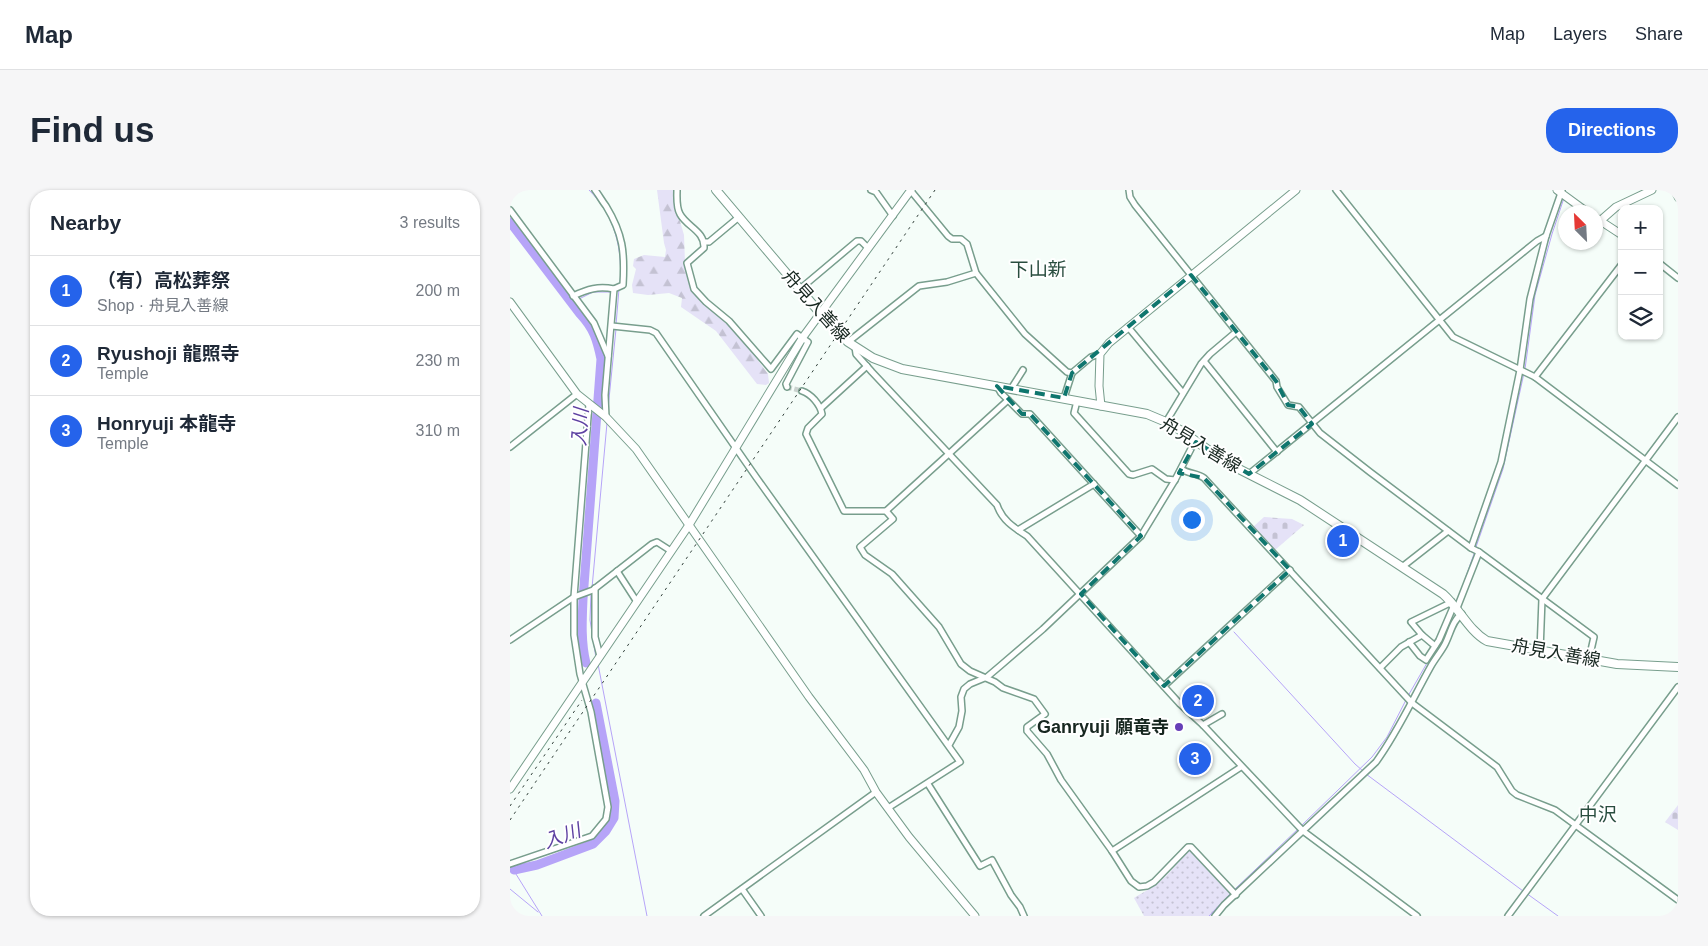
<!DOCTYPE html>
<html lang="en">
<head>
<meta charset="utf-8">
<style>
  :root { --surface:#fff; --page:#f6f6f7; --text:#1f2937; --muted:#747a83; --line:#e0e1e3; --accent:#2563eb }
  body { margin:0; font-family:Helvetica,"Noto Sans JP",sans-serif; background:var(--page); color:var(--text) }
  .controls { position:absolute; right:15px; top:15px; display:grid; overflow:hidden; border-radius:10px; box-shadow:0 1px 4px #0004 }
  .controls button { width:45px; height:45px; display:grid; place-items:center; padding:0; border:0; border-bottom:1px solid var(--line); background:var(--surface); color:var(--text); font:25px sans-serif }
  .compass { position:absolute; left:1048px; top:15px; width:45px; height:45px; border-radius:50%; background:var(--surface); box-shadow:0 1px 4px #0004; rotate:336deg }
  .you { position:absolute; left:681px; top:329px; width:18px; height:18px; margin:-12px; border:4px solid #fff; border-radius:50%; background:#1a73e8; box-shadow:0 0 0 8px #1a73e833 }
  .badge { display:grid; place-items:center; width:32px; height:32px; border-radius:50%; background:var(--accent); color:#fff; font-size:16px; font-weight:700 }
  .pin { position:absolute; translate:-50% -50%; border:2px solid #fff; box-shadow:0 1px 5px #0006 }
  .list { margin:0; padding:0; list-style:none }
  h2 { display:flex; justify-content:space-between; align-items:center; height:65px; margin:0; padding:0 20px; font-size:21px }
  h2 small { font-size:16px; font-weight:400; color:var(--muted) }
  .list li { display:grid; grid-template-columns:32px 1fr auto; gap:15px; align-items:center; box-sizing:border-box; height:70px; padding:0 20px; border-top:1px solid var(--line) }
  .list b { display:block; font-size:19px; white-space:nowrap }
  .list p { margin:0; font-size:16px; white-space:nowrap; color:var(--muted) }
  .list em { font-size:16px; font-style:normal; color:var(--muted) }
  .icon { flex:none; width:28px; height:28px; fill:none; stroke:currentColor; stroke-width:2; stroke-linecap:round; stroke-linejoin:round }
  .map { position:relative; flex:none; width:1168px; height:726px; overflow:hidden; border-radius:20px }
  header { display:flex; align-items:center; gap:30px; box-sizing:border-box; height:70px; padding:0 25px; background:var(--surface); border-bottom:1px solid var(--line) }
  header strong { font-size:24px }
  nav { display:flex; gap:28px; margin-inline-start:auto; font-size:18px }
  .intro { display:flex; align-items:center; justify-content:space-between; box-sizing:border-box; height:120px; padding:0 30px }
  h1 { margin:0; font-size:35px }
  .button { padding:12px 22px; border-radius:20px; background:var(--accent); color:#fff; font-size:18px; font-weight:700 }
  main { display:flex; gap:30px; padding:0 30px }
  aside { flex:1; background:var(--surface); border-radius:20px; box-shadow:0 1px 4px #0004 }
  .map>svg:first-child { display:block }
</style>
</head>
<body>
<header>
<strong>Map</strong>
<nav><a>Map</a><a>Layers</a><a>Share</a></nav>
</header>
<div class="intro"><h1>Find us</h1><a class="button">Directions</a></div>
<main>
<aside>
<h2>Nearby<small>3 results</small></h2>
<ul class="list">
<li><span class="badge">1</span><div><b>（有）高松葬祭</b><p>Shop · 舟見入善線</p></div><em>200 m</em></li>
<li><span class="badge">2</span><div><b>Ryushoji 龍照寺</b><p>Temple</p></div><em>230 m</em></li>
<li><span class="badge">3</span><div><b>Honryuji 本龍寺</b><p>Temple</p></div><em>310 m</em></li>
</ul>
</aside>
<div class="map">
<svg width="1168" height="726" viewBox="0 0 1168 726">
  <defs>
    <pattern id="forest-firs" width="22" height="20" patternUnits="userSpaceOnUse" patternTransform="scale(1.25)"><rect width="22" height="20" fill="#e5e2f7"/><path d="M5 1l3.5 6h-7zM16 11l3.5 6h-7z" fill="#c4c2d3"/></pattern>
    <pattern id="cemetery-stones" width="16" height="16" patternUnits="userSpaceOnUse" patternTransform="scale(1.25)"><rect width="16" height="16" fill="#e5e2f7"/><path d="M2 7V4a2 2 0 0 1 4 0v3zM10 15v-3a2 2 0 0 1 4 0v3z" fill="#c4c2d3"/></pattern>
    <pattern id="park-dots" width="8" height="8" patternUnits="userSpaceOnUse" patternTransform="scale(1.25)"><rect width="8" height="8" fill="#e5e2f7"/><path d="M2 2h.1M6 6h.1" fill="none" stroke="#c4c2d3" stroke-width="1.8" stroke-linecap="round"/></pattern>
  </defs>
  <rect width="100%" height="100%" fill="#f5fdf9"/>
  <polygon fill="url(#forest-firs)" points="147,0 165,0 165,14 174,45 175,73 182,101 218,133 232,149 258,184 259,193 256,195 247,194 206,141 171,117 172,108 159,103 138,105 123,103 122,95 126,79 123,76 124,69 134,65 155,67 156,60 154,53"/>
  <g fill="url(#cemetery-stones)">
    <polygon points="754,327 782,329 794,335 765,360 743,337"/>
    <polygon points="1168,615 1168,640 1155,632"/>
  </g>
  <path fill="url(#park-dots)" d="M 679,659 L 681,659 L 722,704 L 703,726 L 634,726 L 624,708 C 631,703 641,699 648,693 C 660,684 669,671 679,659 Z"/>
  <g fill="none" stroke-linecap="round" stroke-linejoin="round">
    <g stroke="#b6a4f8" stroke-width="1">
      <path d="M 79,0 C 105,26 113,59 110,95"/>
      <polyline points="69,109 83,102 101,102"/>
      <polyline points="62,114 66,111"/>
      <polyline points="106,135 109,99"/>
      <polyline points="1015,179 1025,105 1042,44 1054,8"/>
      <polyline points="98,219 106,139"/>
      <polyline points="966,357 993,279 1014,183"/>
      <polyline points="953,395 965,361"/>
      <polyline points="82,398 97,233"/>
      <polyline points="81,402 80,430 86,468"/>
      <polyline points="724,442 845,574 853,581"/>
      <polyline points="88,474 137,726"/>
      <polyline points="898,506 917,473"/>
      <polyline points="856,584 1013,701"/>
      <polyline points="791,636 862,567 877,547 896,510"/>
      <polyline points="1,676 32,726"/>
      <polyline points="0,699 28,722"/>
      <polyline points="724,700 788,639"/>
      <polyline points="1016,703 1048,726"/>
      <polyline points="699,726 721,703"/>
    </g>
    <g stroke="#b6a4f8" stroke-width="9">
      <path d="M 0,32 L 70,124 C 84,139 87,150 91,169 L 73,409 C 72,431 71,453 76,473"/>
      <polyline points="4,680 27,675 83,654 96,641 104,628 105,611 86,513"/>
    </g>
    <polyline stroke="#c9d2ce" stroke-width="5" stroke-dasharray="5 2.5" stroke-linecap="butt" points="277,197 292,201"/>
    <defs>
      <g id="minor">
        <path d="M 85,0 C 89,5 92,11 96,16 C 113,44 115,62 113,95 L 104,99 L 95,205 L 96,227"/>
        <path d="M 167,0 C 167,7 166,17 170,24 C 177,37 195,41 194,58 L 177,73 L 184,99 L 196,112 L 219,131 L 261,179 L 287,144 L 298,152 L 276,194 L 277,197"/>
        <polyline points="361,0 366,2 383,26"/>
        <polyline points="619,0 620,7 625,15 766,191 767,197 778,215 789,217 810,243 860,282 961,358 969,362 947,418"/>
        <polyline points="826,0 943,147 1025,187 1168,295"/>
        <polyline points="1164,0 1168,8"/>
        <polyline points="401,1 438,46 442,49 451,49 457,54 466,83 515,144 557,182 562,183 581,167 590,164"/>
        <polyline points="0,20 84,133 98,166"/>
        <polyline points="194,52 199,52 229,27"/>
        <polyline points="1149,73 1168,88"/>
        <polyline points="290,99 347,51 351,51 358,58"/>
        <path d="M 63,106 C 78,99 88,96 104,99"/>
        <polyline points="102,136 140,140 146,143 246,287 450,572 378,618"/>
        <polyline points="618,137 673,203"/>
        <polyline points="338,152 409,96 437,92 466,83"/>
        <path d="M 345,157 L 346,164 L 362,182 L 487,315 C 492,330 503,337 517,346 L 670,514 L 693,535 L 793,641 L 907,726"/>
        <polyline points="694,171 767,262"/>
        <polyline points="1025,187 1112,74"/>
        <polyline points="487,196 491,203 512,224 520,224 631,346"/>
        <polyline points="501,199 513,180"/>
        <path d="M 292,201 C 301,204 310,214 312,224 L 298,238 L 296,244 L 334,321 L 376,321 L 383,329 L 350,357 L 355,365 L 382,384 L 429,437 L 451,474 L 460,481 L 485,492 L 493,498 L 524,509 L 535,524 L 517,537 L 517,541 L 537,564 L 551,590 L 602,661 L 621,691 L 629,697 L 637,696 L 644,692 L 678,657 L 681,657 L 726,705"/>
        <polyline points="554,208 562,183"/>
        <polyline points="567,211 564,223 619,284 623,285 642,279 656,289 665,290"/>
        <polyline points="311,218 357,176"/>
        <polyline points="656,232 691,174 700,164 726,142"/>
        <polyline points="0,257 67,204"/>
        <path d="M 671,279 C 679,284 687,283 694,288 L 902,513 L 987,577 L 1002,601 L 1007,605 L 1045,620 L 1168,710"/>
        <polyline points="739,284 1027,51 1036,46"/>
        <polyline points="376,321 498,210"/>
        <polyline points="508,340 584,294"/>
        <polyline points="961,358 991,272 1010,180 1020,109 1036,46 1052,0"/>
        <polyline points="969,362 1084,447 1079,469"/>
        <polyline points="892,377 938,341"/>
        <polyline points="107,381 127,412"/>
        <polyline points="85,398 85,447 90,466"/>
        <polyline points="912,445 925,456"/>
        <polyline points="0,450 64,407 83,400 142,354 147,352 161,361"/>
        <polyline points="899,452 910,466 916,470 929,450 944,415"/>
        <polyline points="1030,461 1032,409 1168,227"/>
        <polyline points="870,478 891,457 912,445 901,432 942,412"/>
        <polyline points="654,496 780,380"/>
        <polyline points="693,535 712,524"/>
        <polyline points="439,555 449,537 452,521 451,507 454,499 460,494 477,487 490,476 533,439 631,346 665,290 685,251"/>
        <polyline points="418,594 470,676 482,670 501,705 510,717 514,726"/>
        <polyline points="602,661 731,577"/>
        <polyline points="0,674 82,646 96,629 98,617 81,522 70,484 64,445 64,407 79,214"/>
        <polyline points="232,699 251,726"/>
        <polyline points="194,726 366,602"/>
        <path d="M 705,726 L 714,715 L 866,572 C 888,542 903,508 921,476 C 925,469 930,463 934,456 C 940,446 942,430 952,424"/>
        <polyline points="998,726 1168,497"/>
      </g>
      <g id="tertiary">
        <polyline points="1047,0 1077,22"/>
        <polyline points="1086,28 1112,45"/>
        <polyline points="1090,31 1106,17 1142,0"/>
        <polyline points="0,112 67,204 96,227 126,259 299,507 354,580 366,602 399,647 465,726"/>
        <polyline points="591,216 589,196 590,164 599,153 786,0"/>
        <polyline points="0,599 179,335 293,147 401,0"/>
      </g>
      <path id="secondary" d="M 206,0 L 310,123 L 338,152 L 363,168 L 392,179 L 637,224 L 656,232 L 670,240 L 717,273 L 790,310 L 933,404 C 949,418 959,441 977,451 L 1107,474 L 1168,477"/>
    </defs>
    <use href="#minor" stroke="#789e8d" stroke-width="8"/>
    <use href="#tertiary" stroke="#789e8d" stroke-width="9"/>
    <use href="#secondary" stroke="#789e8d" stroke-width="10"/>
    <use href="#minor" stroke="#fff" stroke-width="5"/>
    <use href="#tertiary" stroke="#fff" stroke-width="7"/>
    <use href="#secondary" stroke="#fff" stroke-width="8"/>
    <g stroke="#303f39" stroke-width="1" stroke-dasharray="2.5 5" stroke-linecap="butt">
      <polyline points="0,616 72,510"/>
      <polyline points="0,630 425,0"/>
    </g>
  </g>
  <path fill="none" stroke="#0f766e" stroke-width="4" stroke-dasharray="10 6" stroke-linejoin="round" d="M 681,85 L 766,191 L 778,215 L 789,217 L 802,234 L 739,284 L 686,252 L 669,283 L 694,288 L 780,380 L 654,496 L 571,404 L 631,346 L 520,224 L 512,224 L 487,196 L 554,208 L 562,183 Z"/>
  <circle fill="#663fb7" stroke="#fff" stroke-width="2" cx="669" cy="537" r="5"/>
  <g text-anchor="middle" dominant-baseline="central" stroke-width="4" stroke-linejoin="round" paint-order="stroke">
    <g font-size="18" fill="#172720" stroke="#fff">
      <text transform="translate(306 116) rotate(48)">舟見入善線</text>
      <text transform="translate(691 255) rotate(31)">舟見入善線</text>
      <text transform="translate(1046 463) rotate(10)">舟見入善線</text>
    </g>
    <g font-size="18" font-weight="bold" fill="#172720" stroke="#fff" text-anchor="end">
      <text x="659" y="537">Ganryuji 願竜寺</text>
    </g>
    <g font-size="19" fill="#294d3f" stroke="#fff">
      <text x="528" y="79">下山新</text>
      <text x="1088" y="624">中沢</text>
    </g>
    <g font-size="19" font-style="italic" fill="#5e41a2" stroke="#fff">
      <text transform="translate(70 237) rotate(-86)">入川</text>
      <text transform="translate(52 646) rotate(-20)">入川</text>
    </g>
  </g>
</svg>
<div class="controls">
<button>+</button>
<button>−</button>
<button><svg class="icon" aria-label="layers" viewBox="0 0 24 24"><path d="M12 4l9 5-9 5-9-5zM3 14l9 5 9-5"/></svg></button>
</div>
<svg class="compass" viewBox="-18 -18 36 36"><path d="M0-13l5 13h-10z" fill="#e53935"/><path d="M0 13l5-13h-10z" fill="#747a83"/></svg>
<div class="you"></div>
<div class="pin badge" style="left:833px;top:351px">1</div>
<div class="pin badge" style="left:688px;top:511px">2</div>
<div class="pin badge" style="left:685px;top:569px">3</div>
</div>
</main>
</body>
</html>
